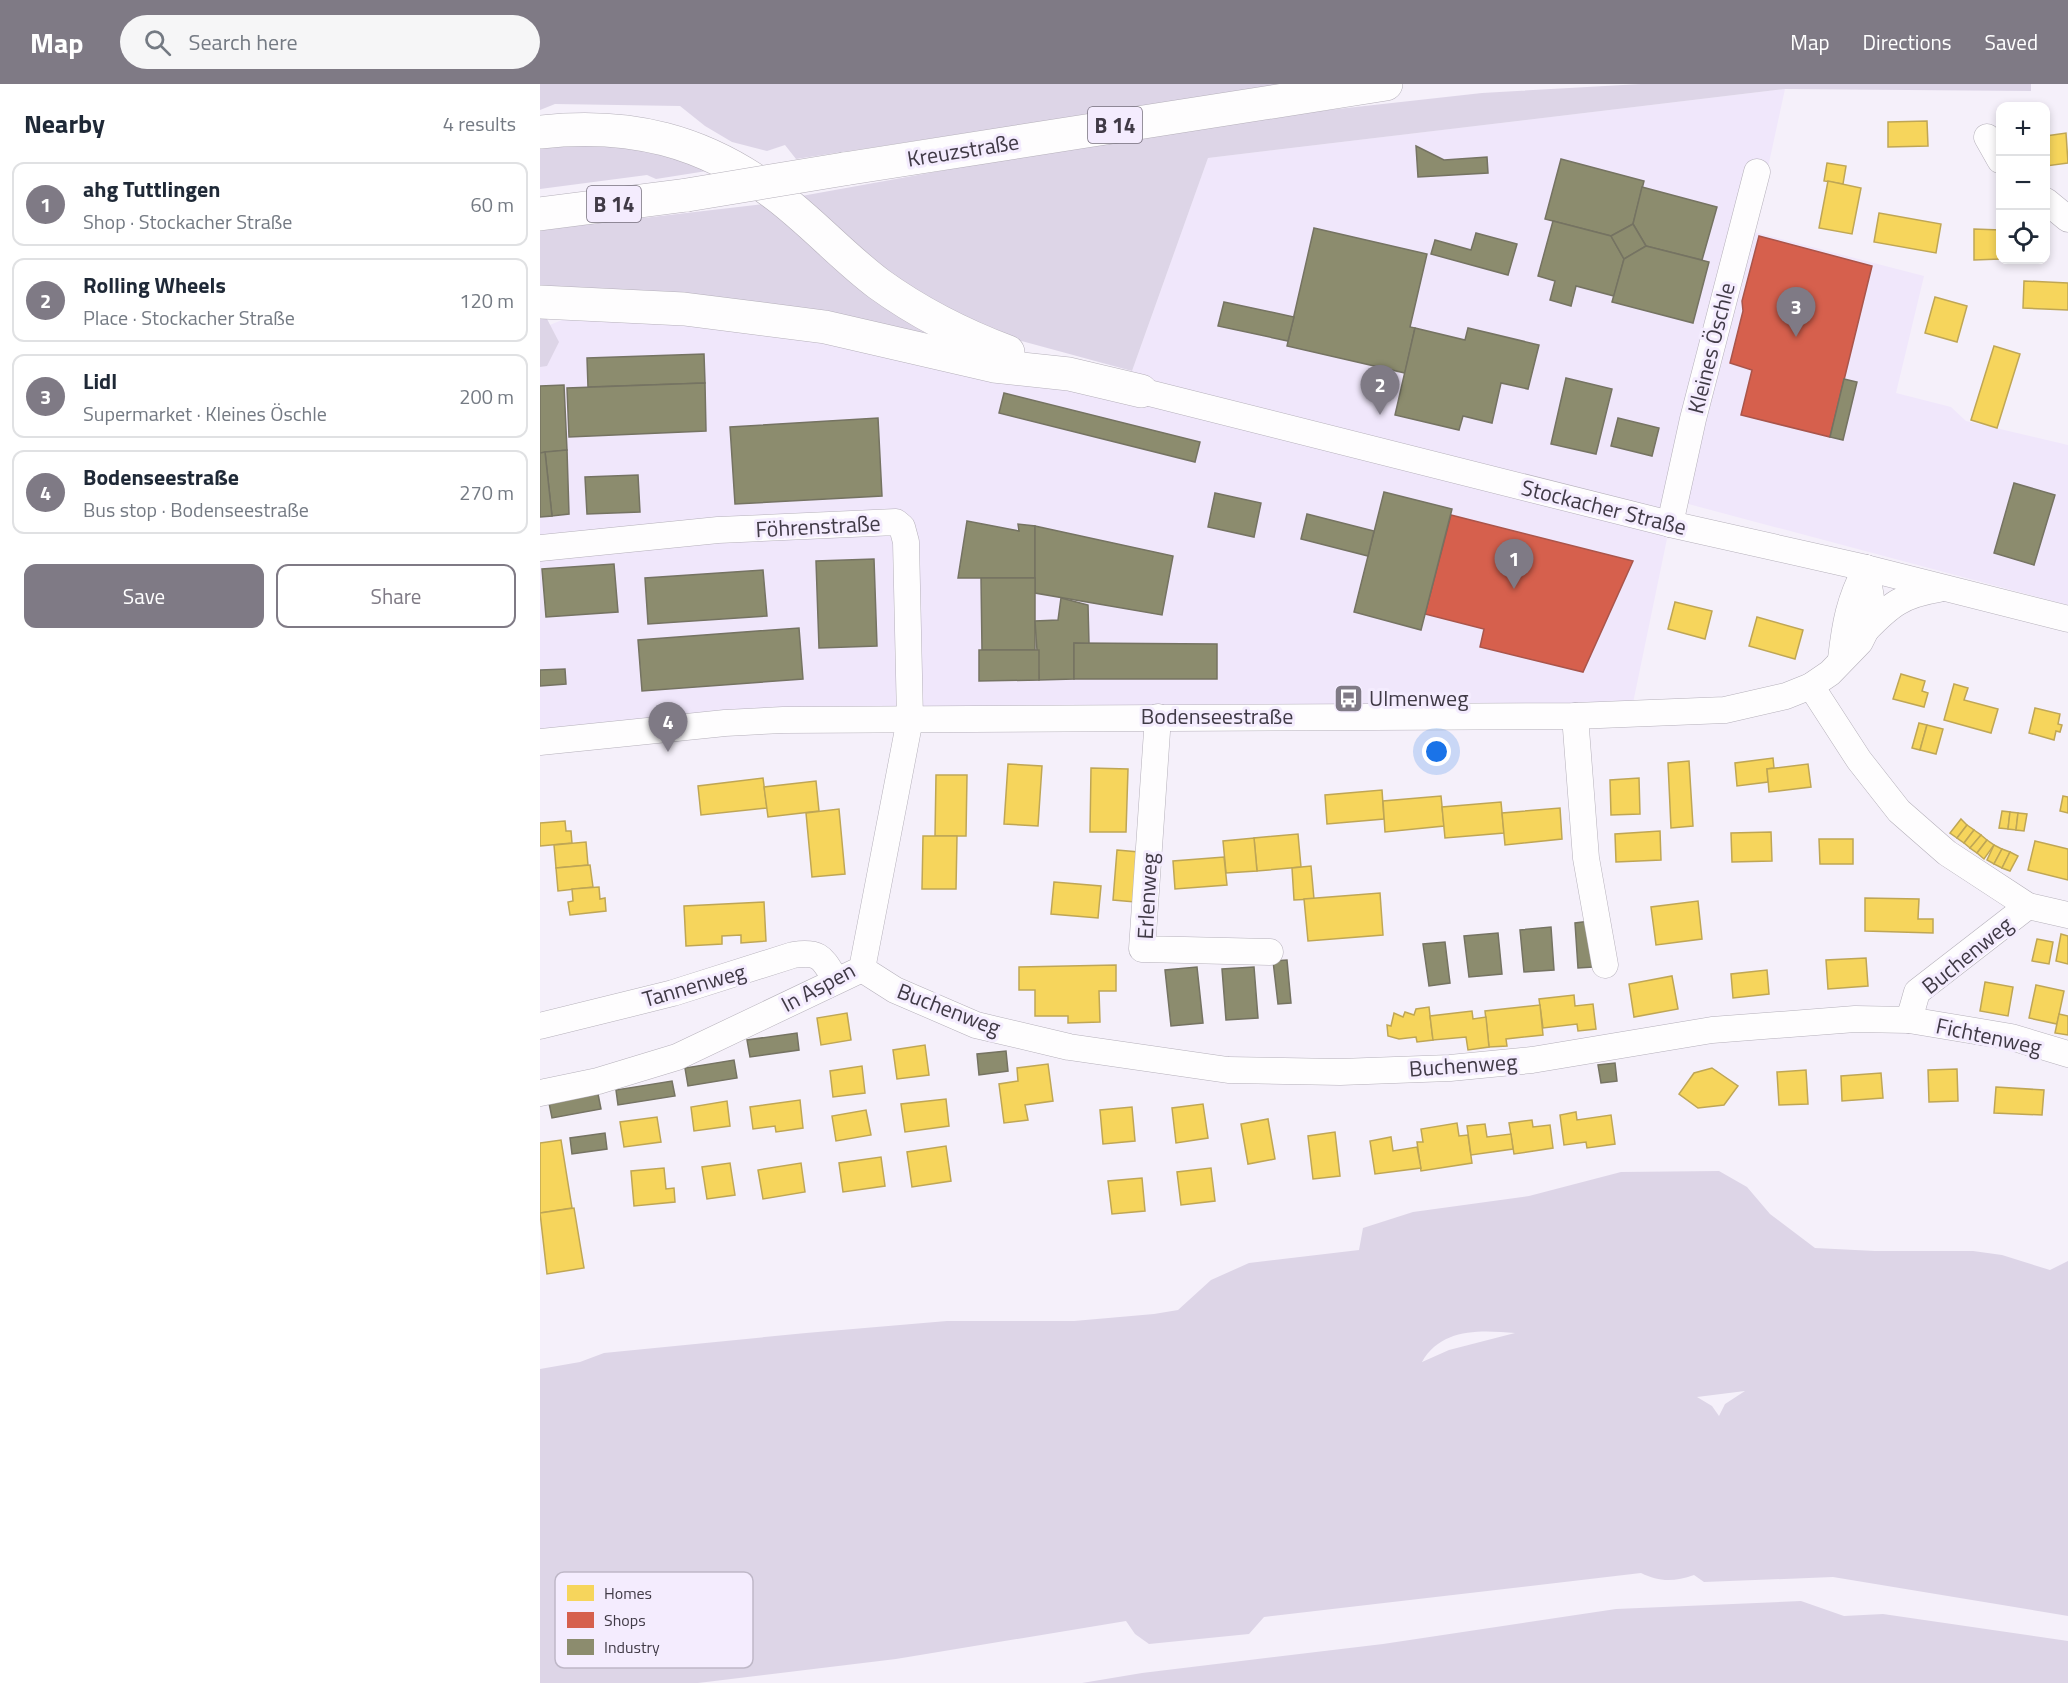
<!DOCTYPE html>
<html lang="en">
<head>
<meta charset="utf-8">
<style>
  :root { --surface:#fff; --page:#f6f6f7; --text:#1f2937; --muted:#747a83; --line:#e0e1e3; --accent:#7f7a85 }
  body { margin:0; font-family:"Titillium Web",sans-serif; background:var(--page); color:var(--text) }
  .controls { position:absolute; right:18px; top:18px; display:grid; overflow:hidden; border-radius:12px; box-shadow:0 3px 9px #0003 }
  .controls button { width:54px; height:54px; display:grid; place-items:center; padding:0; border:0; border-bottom:2px solid var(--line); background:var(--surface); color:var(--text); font:30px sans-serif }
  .you { position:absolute; left:897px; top:668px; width:21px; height:21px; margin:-15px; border:4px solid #fff; border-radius:50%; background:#1a73e8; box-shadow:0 0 0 9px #1a73e833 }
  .badge { display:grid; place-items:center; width:39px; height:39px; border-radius:50%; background:var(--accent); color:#fff; font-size:20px; font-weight:700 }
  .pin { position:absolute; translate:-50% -50px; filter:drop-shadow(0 2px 3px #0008) }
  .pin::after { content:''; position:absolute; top:32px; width:21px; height:18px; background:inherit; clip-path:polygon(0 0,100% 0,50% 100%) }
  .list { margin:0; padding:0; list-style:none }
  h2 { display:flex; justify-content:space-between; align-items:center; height:78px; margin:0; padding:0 24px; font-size:26px }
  h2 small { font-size:20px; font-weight:400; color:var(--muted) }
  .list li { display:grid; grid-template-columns:39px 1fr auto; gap:18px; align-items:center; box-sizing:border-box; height:84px; margin:0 12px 12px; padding:0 12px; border:2px solid var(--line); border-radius:12px }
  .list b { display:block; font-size:22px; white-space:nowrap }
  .list p { margin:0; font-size:20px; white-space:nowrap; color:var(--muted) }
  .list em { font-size:20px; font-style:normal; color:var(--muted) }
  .actions { display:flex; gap:12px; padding:18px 24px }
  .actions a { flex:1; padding:14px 0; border:2px solid var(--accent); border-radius:12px; text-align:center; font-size:21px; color:var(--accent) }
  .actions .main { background:var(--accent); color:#fff }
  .icon { flex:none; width:33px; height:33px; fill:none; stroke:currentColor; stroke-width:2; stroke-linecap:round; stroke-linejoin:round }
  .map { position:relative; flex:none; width:1528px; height:1599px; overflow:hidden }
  header { display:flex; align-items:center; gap:36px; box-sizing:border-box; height:84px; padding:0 30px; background:var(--accent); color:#fff }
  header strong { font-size:28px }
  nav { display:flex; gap:33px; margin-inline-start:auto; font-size:21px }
  .search { width:420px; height:54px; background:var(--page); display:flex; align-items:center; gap:15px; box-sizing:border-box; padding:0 21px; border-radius:33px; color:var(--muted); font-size:22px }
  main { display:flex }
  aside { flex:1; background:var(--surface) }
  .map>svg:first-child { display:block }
</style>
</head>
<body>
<header>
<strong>Map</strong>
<div class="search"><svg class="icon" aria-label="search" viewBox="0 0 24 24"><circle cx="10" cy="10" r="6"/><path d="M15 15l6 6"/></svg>Search here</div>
<nav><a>Map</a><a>Directions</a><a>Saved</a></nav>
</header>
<main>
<aside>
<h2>Nearby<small>4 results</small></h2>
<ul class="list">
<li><span class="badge">1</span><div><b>ahg Tuttlingen</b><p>Shop · Stockacher Straße</p></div><em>60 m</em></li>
<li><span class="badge">2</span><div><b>Rolling Wheels</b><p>Place · Stockacher Straße</p></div><em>120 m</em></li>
<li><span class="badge">3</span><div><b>Lidl</b><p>Supermarket · Kleines Öschle</p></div><em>200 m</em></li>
<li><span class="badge">4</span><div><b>Bodenseestraße</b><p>Bus stop · Bodenseestraße</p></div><em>270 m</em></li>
</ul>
<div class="actions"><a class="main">Save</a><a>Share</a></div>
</aside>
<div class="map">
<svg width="1528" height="1599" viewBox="0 0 1528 1599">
  <rect width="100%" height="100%" fill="#f5f0fa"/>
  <polygon fill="#f0e7fb" points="1245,5 1214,148 1384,192 1356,309 1411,323 1426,337 1528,361 1528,521 1137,417 1129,445 1093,619 0,651 0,245 22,236 115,238 331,263 552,308 592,287 668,74"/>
  <g fill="#ddd5e7" fill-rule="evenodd">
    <polygon points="0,0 750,0 256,75 245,61 227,67 192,58 165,42 140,22 15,20 0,26"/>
    <polygon points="1101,0 1491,0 1491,7 1245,5 668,74 592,287 459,251 392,221 256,113 661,40 942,9"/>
    <polygon points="58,60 130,70 173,86 116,95 107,91 0,105 0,62"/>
    <polygon points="224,120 302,187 383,244 384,254 0,210 0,146"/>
    <polygon points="0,233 6,233 19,258 7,282 0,283"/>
    <path d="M 1179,1087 L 1207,1103 L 1230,1130 L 1275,1164 L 1335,1167 L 1433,1167 L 1462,1171 L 1510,1186 L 1528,1177 L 1528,1532 L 1293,1493 L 1164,1498 L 1154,1491 C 1134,1498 1119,1498 1101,1489 L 724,1533 L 709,1550 L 609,1560 L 595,1550 L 586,1537 L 356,1575 L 158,1599 L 0,1599 L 0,1285 L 40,1278 L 64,1269 L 266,1249 L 407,1237 L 534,1237 L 614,1230 L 638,1226 L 671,1196 L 709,1179 L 819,1166 L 823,1144 L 873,1128 L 989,1112 L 1081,1088 ZM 975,1249 L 909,1266 L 882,1278 C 901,1244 940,1246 975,1249 ZM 1205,1307 L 1185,1320 L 1179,1332 L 1172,1322 L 1157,1313 Z"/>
    <polygon points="1261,1517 1304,1532 1343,1530 1528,1557 1528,1599 542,1599 602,1589 843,1560 1076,1525"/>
  </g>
  <g fill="#f6d55c" stroke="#bfa655" stroke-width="1.5">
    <polygon points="1387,37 1388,62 1348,63 1348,38"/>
    <polygon points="1526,49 1528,79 1506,82 1506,52"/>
    <polygon points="1287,79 1306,82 1303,100 1284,97"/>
    <polygon points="1288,97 1321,104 1312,150 1279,144"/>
    <polygon points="1339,129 1401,140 1396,169 1334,158"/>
    <polygon points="1434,145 1460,146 1460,175 1434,176"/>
    <polygon points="1484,197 1528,199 1528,226 1483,224"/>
    <polygon points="1395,213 1427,222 1417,258 1385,249"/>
    <polygon points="1454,262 1480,270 1457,344 1431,336"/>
    <polygon points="1135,518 1172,527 1165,555 1128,545"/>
    <polygon points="1217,533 1263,546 1255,575 1209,562"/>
    <polygon points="1361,590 1385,597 1382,607 1388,609 1384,623 1353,615"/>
    <polygon points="1414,600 1428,604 1424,616 1458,625 1451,649 1404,636"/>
    <polygon points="1495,624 1520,630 1518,640 1522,641 1520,648 1516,647 1514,656 1489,649"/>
    <polygon points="1379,639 1387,641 1380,666 1372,664"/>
    <polygon points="1387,641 1403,645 1396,670 1380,666"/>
    <polygon points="1233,674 1234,684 1227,685 1228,698 1197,702 1195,679"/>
    <polygon points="1149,677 1153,742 1131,744 1128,679"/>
    <polygon points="468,680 502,682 498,742 464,740"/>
    <polygon points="1268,680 1271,703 1229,708 1227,685"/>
    <polygon points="551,684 588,685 586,748 550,748"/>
    <polygon points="396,691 427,691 426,752 395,752"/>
    <polygon points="223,694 227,724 161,731 158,702"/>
    <polygon points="1099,694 1100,730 1071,731 1070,696"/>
    <polygon points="276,697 279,727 228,733 224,703"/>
    <polygon points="842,706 844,735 787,740 785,711"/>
    <polygon points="901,712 904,742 845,748 843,717"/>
    <polygon points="1523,712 1528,713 1528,729 1520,727"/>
    <polygon points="961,718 964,749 905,754 902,723"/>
    <polygon points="1020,724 1022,755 965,761 962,729"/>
    <polygon points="299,725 305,790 272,793 266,729"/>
    <polygon points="1462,727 1470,728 1468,745 1459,744"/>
    <polygon points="1470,728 1478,729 1476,746 1468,745"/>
    <polygon points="1478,729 1487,730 1484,747 1476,746"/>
    <polygon points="1421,735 1427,741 1417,754 1410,749"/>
    <polygon points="25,737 26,747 31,747 32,759 0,762 0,739"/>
    <polygon points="1427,741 1434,746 1424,759 1417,754"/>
    <polygon points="1434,746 1441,751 1430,764 1424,759"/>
    <polygon points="1120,747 1121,776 1076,778 1075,750"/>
    <polygon points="1231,748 1232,777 1192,778 1191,749"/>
    <polygon points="758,750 761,783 717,787 714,754"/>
    <polygon points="1441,751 1447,756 1437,769 1430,764"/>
    <polygon points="383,752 417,752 416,805 382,805"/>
    <polygon points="714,754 717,787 686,789 683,757"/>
    <polygon points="1279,755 1313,755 1313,780 1280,780"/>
    <polygon points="1447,756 1454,761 1444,775 1437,769"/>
    <polygon points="1495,757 1528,765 1528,796 1488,786"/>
    <polygon points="46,758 48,781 16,784 14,761"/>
    <polygon points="1454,761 1462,765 1454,780 1447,776"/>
    <polygon points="1462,765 1470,768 1462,784 1454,780"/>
    <polygon points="577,766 599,768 595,818 573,816"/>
    <polygon points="1470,768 1478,772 1470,787 1462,784"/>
    <polygon points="684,773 687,801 635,805 633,777"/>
    <polygon points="50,781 53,803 18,807 16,784"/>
    <polygon points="771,782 774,815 754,816 752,784"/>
    <polygon points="514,798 561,802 558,834 511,830"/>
    <polygon points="59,803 60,815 65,814 66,827 30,831 28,818 33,817 32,805"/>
    <polygon points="840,809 843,851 768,857 764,815"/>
    <polygon points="1325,814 1379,815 1378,835 1393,835 1393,849 1325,847"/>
    <polygon points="1158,817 1162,855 1116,861 1111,823"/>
    <polygon points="224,818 226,857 201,859 201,851 182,852 182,860 146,862 144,822"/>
    <polygon points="1521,850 1528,852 1528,880 1516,877"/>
    <polygon points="1497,855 1513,858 1509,880 1492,877"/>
    <polygon points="1326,874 1328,902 1288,905 1286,876"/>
    <polygon points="576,881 576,907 559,907 560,938 528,939 528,932 495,932 495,906 479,906 479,883"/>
    <polygon points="1227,886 1229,910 1193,914 1191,890"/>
    <polygon points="1132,892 1138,925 1094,933 1089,900"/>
    <polygon points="1445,898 1473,903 1468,932 1440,927"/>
    <polygon points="1496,901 1524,907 1517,940 1489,934"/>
    <polygon points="1034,911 1035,922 1053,920 1056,945 1038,947 1037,940 1003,944 999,915"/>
    <polygon points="1000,921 1003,951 966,955 967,962 949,963 945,927"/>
    <polygon points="889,923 893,956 877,958 876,953 859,955 848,952 847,941 851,942 854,929 863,933 865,928 874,931 876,925"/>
    <polygon points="932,927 933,935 946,933 949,963 928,966 926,953 893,956 890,932"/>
    <polygon points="307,929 311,956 281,961 277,934"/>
    <polygon points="1519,930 1528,932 1528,951 1515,949"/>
    <polygon points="385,961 389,991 357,995 353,966"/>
    <polygon points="508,980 513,1017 485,1021 488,1036 464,1039 459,1000 478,997 477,984"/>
    <polygon points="322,982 325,1009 293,1013 290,987"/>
    <polygon points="1172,984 1198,1002 1184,1021 1158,1024 1139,1010 1154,989"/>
    <polygon points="1417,985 1418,1017 1389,1018 1388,986"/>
    <polygon points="1266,986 1268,1020 1239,1021 1237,988"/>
    <polygon points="1341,989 1343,1014 1302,1017 1301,992"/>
    <polygon points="1456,1003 1504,1006 1502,1031 1454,1029"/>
    <polygon points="406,1015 409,1042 365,1048 361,1020"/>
    <polygon points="260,1016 263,1044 236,1048 235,1042 213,1045 210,1023"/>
    <polygon points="187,1017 190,1042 154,1047 151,1023"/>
    <polygon points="663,1020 668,1054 636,1059 632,1024"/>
    <polygon points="592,1023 595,1057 563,1060 560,1026"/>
    <polygon points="326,1026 331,1051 296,1057 292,1032"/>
    <polygon points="1036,1028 1037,1036 1071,1031 1075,1060 1047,1064 1046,1058 1024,1061 1020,1031"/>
    <polygon points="117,1033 121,1058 84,1063 80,1038"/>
    <polygon points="728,1035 735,1075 708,1080 701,1040"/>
    <polygon points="992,1036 993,1043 1010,1041 1013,1064 974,1070 969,1039"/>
    <polygon points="917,1039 919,1052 928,1051 932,1079 881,1087 877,1058 883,1058 881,1045"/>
    <polygon points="945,1040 947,1053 971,1050 973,1065 931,1071 927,1042"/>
    <polygon points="795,1048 800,1092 773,1095 768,1052"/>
    <polygon points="851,1053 853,1067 877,1063 881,1084 835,1090 830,1057"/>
    <polygon points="21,1056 32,1124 0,1129 0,1059"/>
    <polygon points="406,1062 411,1097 372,1103 367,1068"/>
    <polygon points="341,1073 345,1102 303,1108 299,1079"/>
    <polygon points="190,1079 195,1111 167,1115 162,1083"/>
    <polygon points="261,1079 265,1108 223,1115 218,1086"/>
    <polygon points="124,1084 126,1105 134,1104 135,1118 94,1122 91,1087"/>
    <polygon points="671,1084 675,1117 641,1121 637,1088"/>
    <polygon points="602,1094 605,1127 572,1130 568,1097"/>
    <polygon points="34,1124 44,1184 7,1190 0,1129"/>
  </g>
  <g fill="#d6604d" stroke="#a9554b" stroke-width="1.5">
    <polygon points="1219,152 1332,182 1290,353 1201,331 1212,286 1190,279 1203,227 1202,217"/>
    <polygon points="911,431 1093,477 1043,588 940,563 944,545 885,530"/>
  </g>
  <g fill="#8c8c6e" stroke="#757362" stroke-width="1.5">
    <polygon points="876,62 904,76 947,73 948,89 878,93"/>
    <polygon points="1021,75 1104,97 1093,140 1071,152 1005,135"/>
    <polygon points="1102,103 1177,123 1162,176 1106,162 1093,140"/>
    <polygon points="1013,137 1071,152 1084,175 1074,212 1036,202 1031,222 1010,216 1015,197 998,192"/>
    <polygon points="1093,140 1106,162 1084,175 1071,152"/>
    <polygon points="774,144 887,170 870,243 875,244 865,289 747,262"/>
    <polygon points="936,149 977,160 968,191 891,170 895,156 931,166"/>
    <polygon points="1106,162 1169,178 1153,239 1072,218 1084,175"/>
    <polygon points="684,218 754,233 748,257 678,242"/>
    <polygon points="875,244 925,256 928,244 999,261 988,305 961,299 952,339 923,332 919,346 855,331"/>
    <polygon points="164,270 165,299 48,303 47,274"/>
    <polygon points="1026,294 1072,305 1056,370 1011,360"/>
    <polygon points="1304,295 1317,298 1303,356 1290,353"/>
    <polygon points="165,299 166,347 29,353 27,304"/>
    <polygon points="24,301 27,366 0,369 0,302"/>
    <polygon points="464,309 660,358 655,378 459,329"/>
    <polygon points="338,334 342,412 195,420 190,343"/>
    <polygon points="1078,334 1119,344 1112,372 1071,362"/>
    <polygon points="27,366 29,430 12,432 5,368"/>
    <polygon points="5,368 12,432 0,433 0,369"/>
    <polygon points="98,391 100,428 47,430 45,393"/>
    <polygon points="1474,399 1515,411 1494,481 1454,469"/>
    <polygon points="844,408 912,425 881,546 814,528"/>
    <polygon points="675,409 721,419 714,453 668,443"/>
    <polygon points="767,430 834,447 828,472 761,455"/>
    <polygon points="427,437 479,447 478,440 495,442 495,494 418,494"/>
    <polygon points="495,442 633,472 622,531 495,509"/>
    <polygon points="334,475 337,562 279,564 276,477"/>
    <polygon points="74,480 78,528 6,533 2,485"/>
    <polygon points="223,486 227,532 108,540 105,494"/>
    <polygon points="441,494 495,494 495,566 442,566"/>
    <polygon points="521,514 548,521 549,560 534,559 534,595 499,596 495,537 518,536"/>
    <polygon points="259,544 263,595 102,607 98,556"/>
    <polygon points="534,559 677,560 677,595 534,595"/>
    <polygon points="439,566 499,566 499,596 439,597"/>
    <polygon points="25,585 26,600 0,602 0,586"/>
    <polygon points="1050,837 1053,883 1038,884 1035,839"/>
    <polygon points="1011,843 1014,886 984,888 980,846"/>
    <polygon points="958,849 962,890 929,893 924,852"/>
    <polygon points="905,858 910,899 889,902 883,860"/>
    <polygon points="747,876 751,919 738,920 733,877"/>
    <polygon points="657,883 663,939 631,942 625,886"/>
    <polygon points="714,883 718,934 686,936 682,885"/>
    <polygon points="257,949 259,966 210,973 207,956"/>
    <polygon points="466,967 468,987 439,991 437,970"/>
    <polygon points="194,976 197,994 148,1002 145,984"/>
    <polygon points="1075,979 1077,997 1061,999 1058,981"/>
    <polygon points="132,997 135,1012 78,1021 76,1006"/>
    <polygon points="58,1010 61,1025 12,1034 9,1019"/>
    <polygon points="65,1049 67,1065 32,1070 30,1054"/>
  </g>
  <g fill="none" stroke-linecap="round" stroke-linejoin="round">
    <defs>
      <g id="minor">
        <polyline points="1447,53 1460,76"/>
        <polyline points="1506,117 1528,135"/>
        <polyline points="601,307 1130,440 1326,484 1528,535"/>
        <polyline points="1130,440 1153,335 1217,88"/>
        <polyline points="0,464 178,446 356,438 362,443 366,458 370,635 322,885 137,973 58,997 0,1009"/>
        <path d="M 1326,546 C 1351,520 1363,511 1399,505"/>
        <path d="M 1301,575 C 1305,539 1309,517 1326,484"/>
        <polyline points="1271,602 1319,676 1359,727 1407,769 1488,822 1528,831"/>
        <polyline points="1035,632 1046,774 1065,881"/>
        <polyline points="618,633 602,865 730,868"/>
        <polyline points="0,658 185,639 243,636 1035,632 1185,626 1246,612 1271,602 1290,589 1320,558 1326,546 1331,514 1326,484"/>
        <polyline points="322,885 355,906 436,941 529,963 688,986 800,988 910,984 992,976 1172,946 1315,935 1369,936 1377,908 1488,822"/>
        <polyline points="1369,936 1471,953 1528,970"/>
        <path d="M 0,942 L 133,909 L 253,871 C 281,867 282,874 296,896"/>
      </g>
      <g id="major">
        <path d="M 0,48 C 89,38 164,56 236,111 C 272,138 303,173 339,200 C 379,229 423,251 468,268"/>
        <polyline points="304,85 846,0"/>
        <polyline points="0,130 147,111"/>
        <polyline points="0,218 144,225 285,243 454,282 529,290 601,307"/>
      </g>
    </defs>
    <use href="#minor" stroke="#b5b0ba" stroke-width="27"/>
    <use href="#major" stroke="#b5b0ba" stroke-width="34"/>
    <use href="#minor" stroke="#fefdfe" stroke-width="26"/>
    <use href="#major" stroke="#fefdfe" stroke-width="33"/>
    <defs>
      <polyline id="major-bridge" points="147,111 304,85"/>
    </defs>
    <use href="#major-bridge" stroke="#b5b0ba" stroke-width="34" stroke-linecap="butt"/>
    <use href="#major-bridge" stroke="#fefdfe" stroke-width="33"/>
  </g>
  <defs>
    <symbol id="bus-square" viewBox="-11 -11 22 22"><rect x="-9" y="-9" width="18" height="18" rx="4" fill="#7f7a85" stroke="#f4ecfe"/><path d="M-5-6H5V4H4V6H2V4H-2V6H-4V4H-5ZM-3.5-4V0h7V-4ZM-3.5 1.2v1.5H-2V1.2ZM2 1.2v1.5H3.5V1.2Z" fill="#fff"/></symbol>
  </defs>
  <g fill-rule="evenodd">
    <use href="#bus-square" x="792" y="598" width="33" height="33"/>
  </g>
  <g text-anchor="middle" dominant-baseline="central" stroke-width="6" stroke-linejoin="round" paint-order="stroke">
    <g fill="#f4ecfe" stroke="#766f7d" stroke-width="1.5">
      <rect x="548" y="23" width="54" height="36" rx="4.5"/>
      <rect x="47" y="102" width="54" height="36" rx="4.5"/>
    </g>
    <g font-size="21" font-weight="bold" fill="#403a46">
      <text x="575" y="41">B 14</text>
      <text x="74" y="120">B 14</text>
    </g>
    <g font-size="22" fill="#403a46" stroke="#f4ecfe">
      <text transform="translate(423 66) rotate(-9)">Kreuzstraße</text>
      <text transform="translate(1171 264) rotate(-76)">Kleines Öschle</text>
      <text transform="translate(1064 423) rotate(14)">Stockacher Straße</text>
      <text transform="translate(278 442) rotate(-3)">Föhrenstraße</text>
      <text x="677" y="632">Bodenseestraße</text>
      <text transform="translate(607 812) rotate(-87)">Erlenweg</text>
      <text transform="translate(1427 871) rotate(-39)">Buchenweg</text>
      <text transform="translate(154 901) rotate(-16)">Tannenweg</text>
      <text transform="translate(278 903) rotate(-28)">In Aspen</text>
      <text transform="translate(409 925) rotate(21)">Buchenweg</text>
      <text transform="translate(1449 952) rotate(12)">Fichtenweg</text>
      <text transform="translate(923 981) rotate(-4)">Buchenweg</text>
    </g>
    <g font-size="22" fill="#403a46" stroke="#f4ecfe" text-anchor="start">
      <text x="829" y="614">Ulmenweg</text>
    </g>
  </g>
  <rect x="15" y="1488" width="198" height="96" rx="9" fill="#f4ecfe" stroke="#beb7c7" stroke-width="1.5"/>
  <rect x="27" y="1501" width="27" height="16" fill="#f6d55c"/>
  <rect x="27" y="1528" width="27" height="16" fill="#d6604d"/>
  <rect x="27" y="1555" width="27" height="16" fill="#8c8c6e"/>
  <g font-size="16" fill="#403a46">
    <text x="64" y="1515">Homes</text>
    <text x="64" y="1542">Shops</text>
    <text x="64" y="1569">Industry</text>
  </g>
</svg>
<div class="controls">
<button>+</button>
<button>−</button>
<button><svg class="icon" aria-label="locate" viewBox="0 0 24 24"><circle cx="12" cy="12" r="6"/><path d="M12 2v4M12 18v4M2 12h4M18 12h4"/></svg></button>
</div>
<div class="you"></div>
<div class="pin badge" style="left:974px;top:505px">1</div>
<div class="pin badge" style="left:840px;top:331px">2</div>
<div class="pin badge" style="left:1256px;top:253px">3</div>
<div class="pin badge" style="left:128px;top:668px">4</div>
</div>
</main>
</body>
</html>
